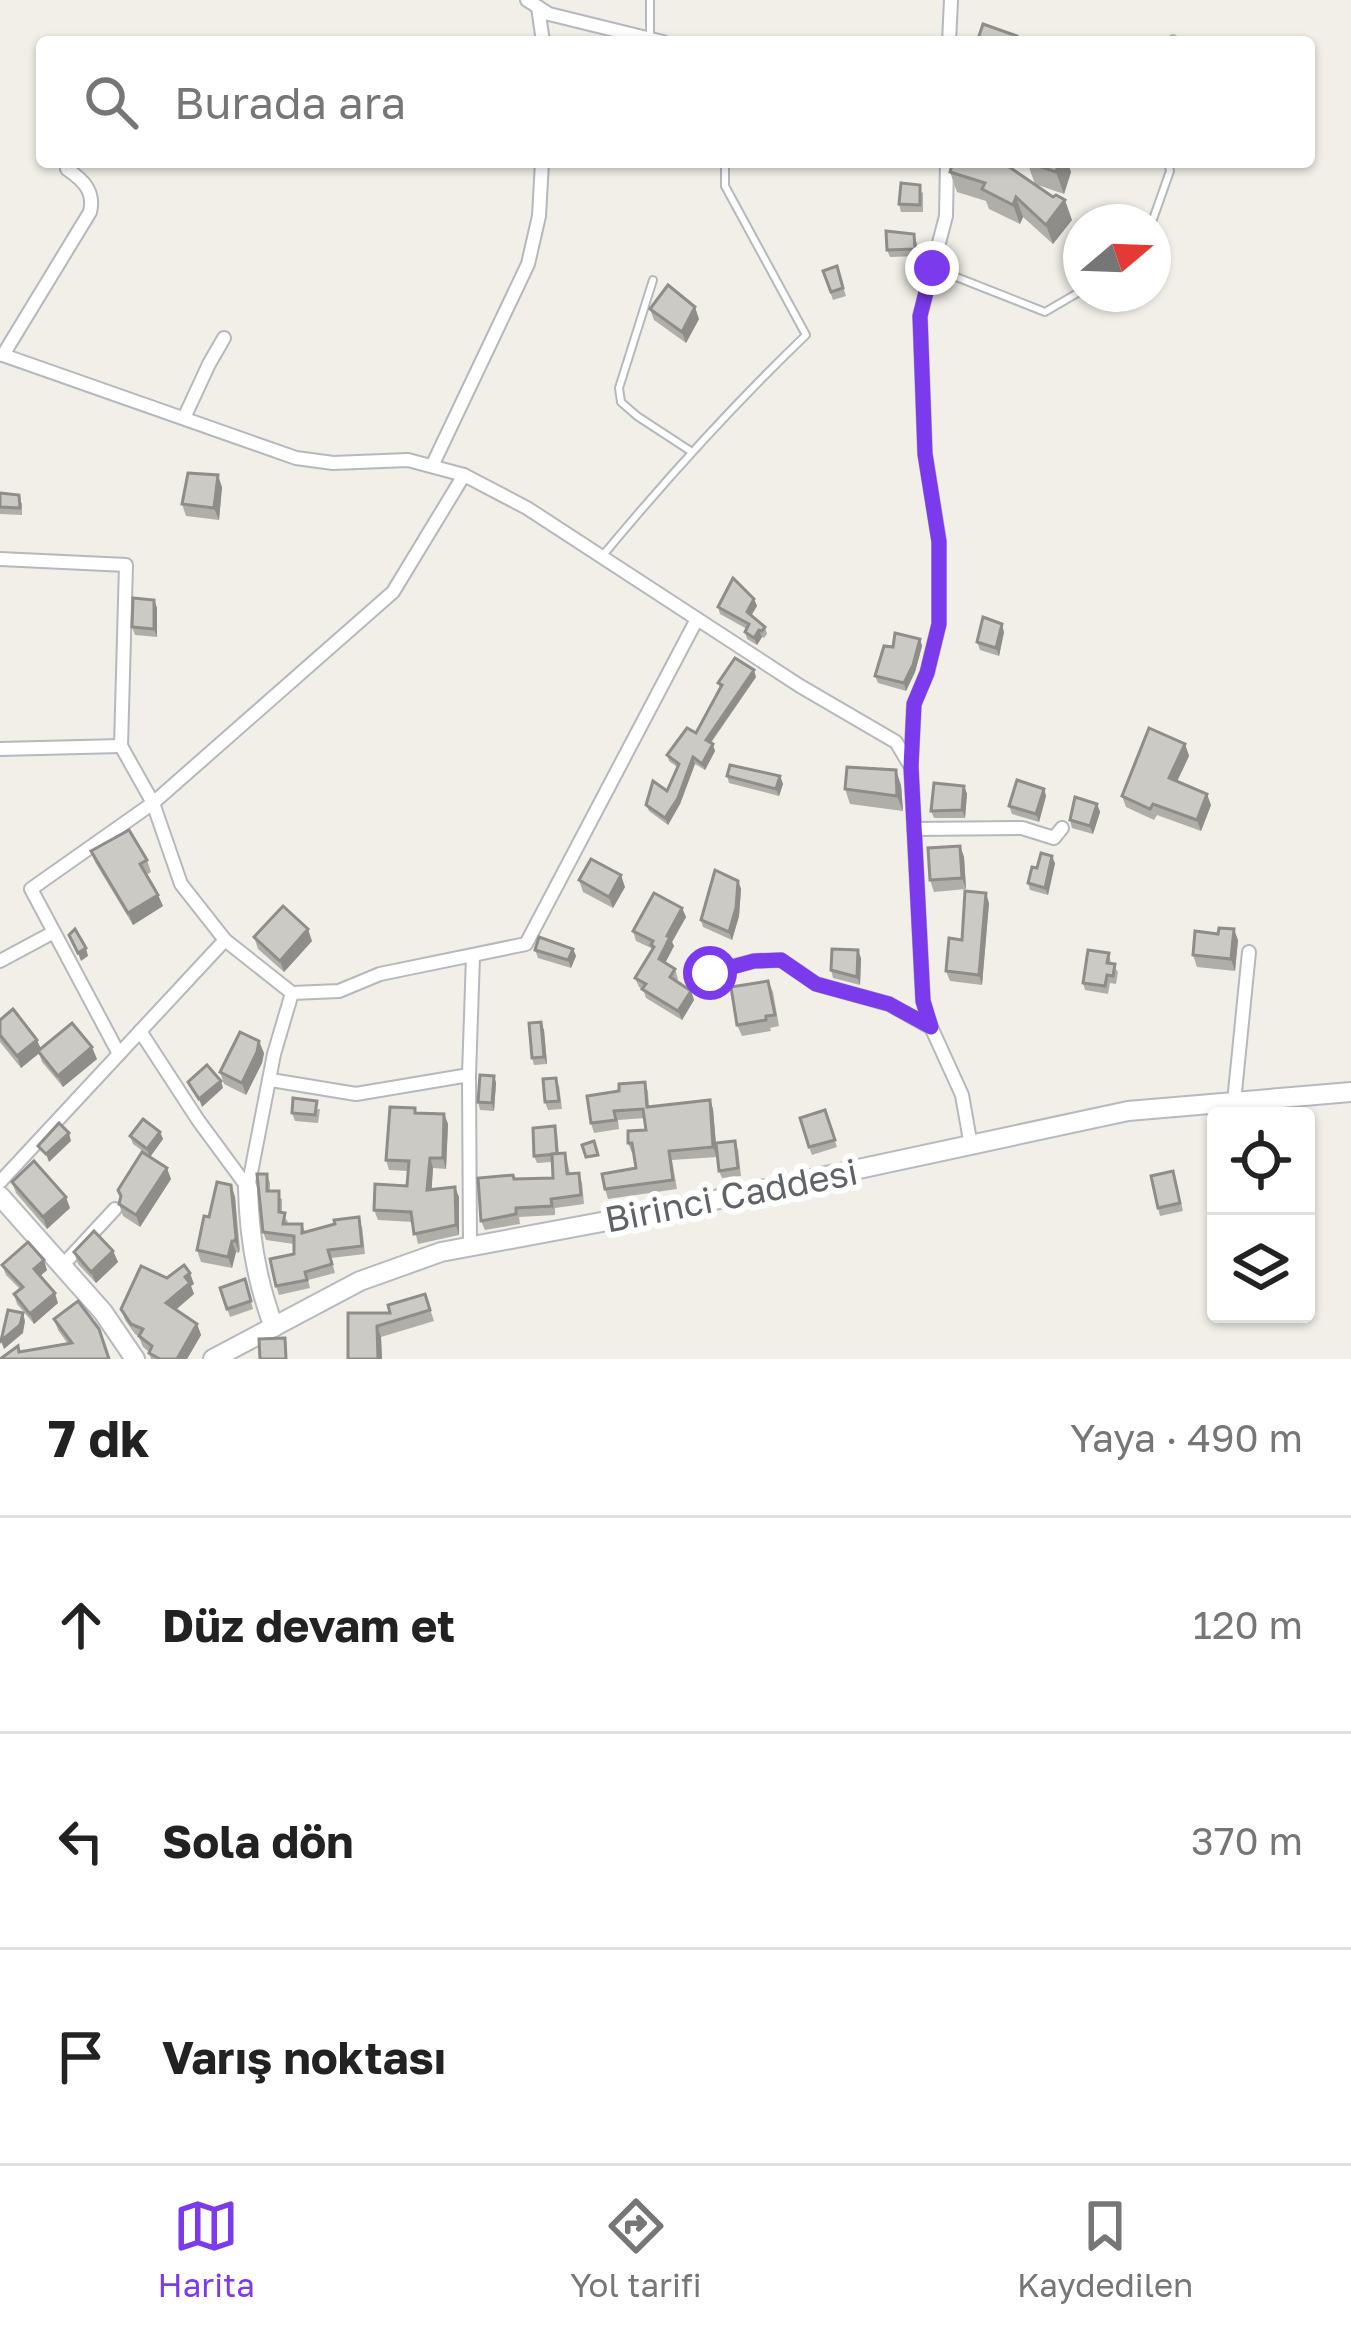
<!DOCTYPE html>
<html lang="tr">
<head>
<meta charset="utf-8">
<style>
  :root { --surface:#fff; --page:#f2f2f2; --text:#222; --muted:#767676; --line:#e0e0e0; --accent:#7c3aed }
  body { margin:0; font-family:"Golos Text",sans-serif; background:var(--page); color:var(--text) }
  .controls { position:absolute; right:36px; bottom:36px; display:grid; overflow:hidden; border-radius:12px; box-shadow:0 3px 9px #0004 }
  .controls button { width:108px; height:108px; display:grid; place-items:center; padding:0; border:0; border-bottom:3px solid var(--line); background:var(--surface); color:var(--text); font:60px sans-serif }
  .compass { position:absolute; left:1063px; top:204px; width:108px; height:108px; border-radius:50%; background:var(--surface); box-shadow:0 3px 9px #0004; rotate:71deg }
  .stop { position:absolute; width:36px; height:36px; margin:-27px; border:9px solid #7c3aed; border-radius:50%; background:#fff }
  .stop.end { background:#7c3aed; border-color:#fff; box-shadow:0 3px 12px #0008 }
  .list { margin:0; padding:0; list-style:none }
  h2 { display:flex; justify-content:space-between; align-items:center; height:156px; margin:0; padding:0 48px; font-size:51px }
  h2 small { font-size:39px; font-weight:400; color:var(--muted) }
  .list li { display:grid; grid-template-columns:78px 1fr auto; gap:36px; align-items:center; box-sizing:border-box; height:216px; padding:0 48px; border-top:3px solid var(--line) }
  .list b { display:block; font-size:45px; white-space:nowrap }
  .list em { font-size:39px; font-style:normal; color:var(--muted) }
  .icon { flex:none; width:66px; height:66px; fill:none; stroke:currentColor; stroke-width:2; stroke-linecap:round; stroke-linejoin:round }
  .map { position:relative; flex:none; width:1351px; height:1359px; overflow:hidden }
  .search { position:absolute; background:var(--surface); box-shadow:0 3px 9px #0004; left:36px; right:36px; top:36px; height:132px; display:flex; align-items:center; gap:30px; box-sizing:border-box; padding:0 42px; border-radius:12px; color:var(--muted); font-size:45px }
  .sheet { height:804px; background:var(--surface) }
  nav { display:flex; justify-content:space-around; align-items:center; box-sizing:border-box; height:168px; border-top:3px solid var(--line); background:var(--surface); font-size:33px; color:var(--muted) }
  nav a { display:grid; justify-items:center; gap:6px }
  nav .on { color:var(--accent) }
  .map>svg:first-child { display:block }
</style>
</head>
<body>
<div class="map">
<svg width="1351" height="1359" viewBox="0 0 1351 1359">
  <rect width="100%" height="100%" fill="#f1efe8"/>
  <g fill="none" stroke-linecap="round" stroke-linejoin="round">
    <defs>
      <g id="lane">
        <polyline points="650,37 650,0"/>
        <polyline points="1172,42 1173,39"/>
        <polyline points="1152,222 1170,171 1168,162"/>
        <polyline points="936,269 1045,312 1081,291"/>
        <polyline points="653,280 619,388 621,402 637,416 692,452"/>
        <path d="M 604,554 C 668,477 734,404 806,335 L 725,186 L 725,162"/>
      </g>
      <g id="street">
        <polyline points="527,0 549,14 663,42"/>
        <polyline points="538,7 543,42"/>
        <polyline points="949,42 951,0"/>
        <polyline points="0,354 296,458 333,463 408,460 464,475 527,508 800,686 896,742 911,767 923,1001 931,1027 962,1095 971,1146"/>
        <path d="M 3,355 L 90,212 C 95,191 83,180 67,169"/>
        <polyline points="184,418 209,364 224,338"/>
        <polyline points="432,466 528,264 539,216 542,162"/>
        <polyline points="0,559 126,565 121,746 153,803 393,592 464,475"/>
        <polyline points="0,749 121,746"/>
        <polyline points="911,764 914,704 927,673 939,624 939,541 925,454 920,316 946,216 947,162"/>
        <polyline points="914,829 1022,828 1054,838 1062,828"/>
        <polyline points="54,932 31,889 153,803 181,884 225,940 292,993 274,1054 248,1188"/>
        <polyline points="0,961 54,932 119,1054"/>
        <polyline points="709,973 754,961 781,960 816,984 889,1004 930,1027"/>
        <polyline points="292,993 339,991 380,974 526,944 697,619"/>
        <polyline points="140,1031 198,1120 248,1188"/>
        <polyline points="271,1080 356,1094 469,1075"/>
        <polyline points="1234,1102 1249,952"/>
        <polyline points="0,1182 225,940"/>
        <polyline points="470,1246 469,1075 473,956"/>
        <polyline points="62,1266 115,1209"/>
      </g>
      <g id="secondary">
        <path d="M 248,1188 C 249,1235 257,1283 274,1327"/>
        <polyline points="0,1196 103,1312 135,1359"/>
        <polyline points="213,1359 360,1281 441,1252 682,1207 1128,1111 1351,1092"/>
      </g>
    </defs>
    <use href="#lane" stroke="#b5b8bc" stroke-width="10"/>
    <use href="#street" stroke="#b5b8bc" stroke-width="16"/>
    <use href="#secondary" stroke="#b6babf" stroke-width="22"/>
    <use href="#lane" stroke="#fff" stroke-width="6"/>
    <use href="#street" stroke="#fff" stroke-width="12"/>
    <use href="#secondary" stroke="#fff" stroke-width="18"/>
  </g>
  <g fill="#afaea9">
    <polygon points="953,162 1072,220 1053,244 1023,217 1020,224 989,209 986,201 957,192 950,172"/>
    <polygon points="1027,162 1071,172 1064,194 1035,184"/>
    <polygon points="923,192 923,212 901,212 899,204"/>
    <polygon points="917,242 918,256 890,257 887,250"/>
    <polygon points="837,266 846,296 833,300 823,271"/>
    <polygon points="650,309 699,319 686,343 654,320"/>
    <polygon points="222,487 219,520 186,516 182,504"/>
    <polygon points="0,493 22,503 22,515 0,514"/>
    <polygon points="754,599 757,606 751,616 765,627 767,634 764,638 762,637 757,645 747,639 745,632 747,629 720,614 718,607"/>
    <polygon points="154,600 157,608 157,637 135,635 132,627"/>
    <polygon points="1004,632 999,656 980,650 977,642"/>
    <polygon points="920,639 922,646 915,672 906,691 878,683 875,676 893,647"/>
    <polygon points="756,677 711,743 715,751 705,770 695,764 680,804 668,825 649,811 646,805 667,791 677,767 669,761 667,755 696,733 720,688 718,683"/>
    <polygon points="1185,744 1189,756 1177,781 1211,805 1201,831 1157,815 1154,820 1126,807 1122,796"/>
    <polygon points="727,776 780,776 783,784 779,796 729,783"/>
    <polygon points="901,785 903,811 850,804 845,789"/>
    <polygon points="964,786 967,794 965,818 934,818 931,811"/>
    <polygon points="1044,789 1046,796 1039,822 1012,814 1009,806"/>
    <polygon points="1097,804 1100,812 1093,834 1072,828 1070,820"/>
    <polygon points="960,846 964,857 966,889 934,892 930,880"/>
    <polygon points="91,851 147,860 151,872 146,875 158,895 163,906 133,925 95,862"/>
    <polygon points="1055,863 1048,895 1030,890 1028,883 1037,868"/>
    <polygon points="579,880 625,887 613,908 583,892"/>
    <polygon points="738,881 741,889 739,916 732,940 703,927 701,920"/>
    <polygon points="989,903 982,985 950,981 946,971 962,940"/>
    <polygon points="682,908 686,917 672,942 674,946 665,963 675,969 678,979 676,982 691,991 694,1000 682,1020 646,998 643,989 639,987 635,978 652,950 651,948 636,941 633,931"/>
    <polygon points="1218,934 1238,940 1235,971 1197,967 1193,955"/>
    <polygon points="254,937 312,941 284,972 258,949"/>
    <polygon points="573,949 576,956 571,968 538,958 535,950"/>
    <polygon points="1109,953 1111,963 1118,972 1116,984 1110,983 1108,994 1085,990 1083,983"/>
    <polygon points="861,958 860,985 833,978 831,970"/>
    <polygon points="768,981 773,992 779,1026 770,1028 771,1031 742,1036 737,1025"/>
    <polygon points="0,1020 41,1049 97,1059 63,1087 42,1062 39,1053 21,1068 0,1042"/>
    <polygon points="544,1030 547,1064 534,1065 532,1058"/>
    <polygon points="264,1053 262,1063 246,1095 224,1084 220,1072"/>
    <polygon points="494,1076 496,1083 494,1111 480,1110 478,1102"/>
    <polygon points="645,1082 648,1092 649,1107 710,1100 713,1109 717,1157 672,1160 677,1189 608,1199 605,1189 636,1168 634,1153 632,1153 628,1143 646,1130 645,1118 618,1120 619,1129 594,1133 591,1123 619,1091"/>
    <polygon points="559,1085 562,1109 548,1110 545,1102"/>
    <polygon points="320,1109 318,1123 295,1121 292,1113"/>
    <polygon points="825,1110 837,1147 812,1155 809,1147"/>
    <polygon points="417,1113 444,1114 448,1124 446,1169 433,1168 431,1190 459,1197 459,1235 418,1244 413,1222 378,1220 374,1210 407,1186 408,1171 389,1170 386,1160"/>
    <polygon points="160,1132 163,1139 150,1157 171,1179 140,1227 123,1216 119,1204 121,1198 118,1190 148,1155 133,1144 130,1136"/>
    <polygon points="557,1134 559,1154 565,1153 570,1173 582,1182 584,1204 555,1208 555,1215 519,1217 520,1224 485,1230 481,1221 515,1179 553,1178 552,1162 537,1163 534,1156"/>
    <polygon points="738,1148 741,1176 722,1178 719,1171"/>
    <polygon points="1173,1171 1183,1211 1160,1216 1158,1208"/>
    <polygon points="267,1174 270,1183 270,1191 282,1199 282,1213 288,1222 287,1224 302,1224 305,1232 362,1226 365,1254 331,1258 335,1273 308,1280 310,1288 279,1295 276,1286 294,1254 294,1244 266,1240 263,1232"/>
    <polygon points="12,1182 70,1208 47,1229 16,1193"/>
    <polygon points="231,1185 235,1197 240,1249 239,1253 236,1252 232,1268 201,1262 197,1250 209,1217"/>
    <polygon points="113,1251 118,1262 96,1283 78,1264 74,1252"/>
    <polygon points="2,1265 47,1270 40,1276 58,1303 34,1324 17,1304 14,1294 20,1289 6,1275"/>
    <polygon points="167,1278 194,1284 191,1286 194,1294 176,1310 197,1324 201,1335 187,1359 151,1359 149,1352 143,1347 139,1337 135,1334 125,1320 121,1309"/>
    <polygon points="245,1279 253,1309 230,1317 220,1288"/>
    <polygon points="425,1294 434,1321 381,1337 382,1359 348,1359 390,1313"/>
    <polygon points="54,1319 109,1359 20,1351 68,1344 58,1330"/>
  </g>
  <g fill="#8f8d8a">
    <polygon points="1059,162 1068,162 1071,172 1064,194 1056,172"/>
    <polygon points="1016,197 1023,217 1020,224 1013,205"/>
    <polygon points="1065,200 1072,220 1053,244 1046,225"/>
    <polygon points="695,307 699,319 686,343 682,332"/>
    <polygon points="218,475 222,487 219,520 214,508"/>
    <polygon points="754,599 757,606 749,619 747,612"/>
    <polygon points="154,600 157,608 157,637 154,629"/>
    <polygon points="1002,624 1004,632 999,656 996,648"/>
    <polygon points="759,630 762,637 757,645 754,638"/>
    <polygon points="920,639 922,646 915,672 906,691 904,683"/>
    <polygon points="754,670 756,677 708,746 706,740"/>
    <polygon points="713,744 715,751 705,770 702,764"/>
    <polygon points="1185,744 1189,756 1173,790 1169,778"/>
    <polygon points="693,757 695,764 680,804 668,825 665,818"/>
    <polygon points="896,770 901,785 903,811 897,796"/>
    <polygon points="780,776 783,784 779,796 776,789"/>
    <polygon points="964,786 967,794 965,818 962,810"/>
    <polygon points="1044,789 1046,796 1039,822 1036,814"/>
    <polygon points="1207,794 1211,805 1201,831 1197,820"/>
    <polygon points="1097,804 1100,812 1093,834 1090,826"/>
    <polygon points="960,846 964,857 966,889 962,878"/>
    <polygon points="1052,856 1055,863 1048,895 1045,888"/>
    <polygon points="621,875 625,887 613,908 609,897"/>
    <polygon points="738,881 741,889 739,916 732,940 729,932"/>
    <polygon points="986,893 989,903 982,985 979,975"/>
    <polygon points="158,895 163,906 133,925 128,913"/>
    <polygon points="682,908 686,917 672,942 674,946 662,969 659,959 667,936"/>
    <polygon points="308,929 312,941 284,972 280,961"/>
    <polygon points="1234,929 1238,940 1235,971 1231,959"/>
    <polygon points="86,948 88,956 81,961 78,953"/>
    <polygon points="573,949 576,956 571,968 568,960"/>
    <polygon points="858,950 861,958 860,985 857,977"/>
    <polygon points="691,991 694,1000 682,1020 678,1011"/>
    <polygon points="541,1022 544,1030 547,1064 544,1057"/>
    <polygon points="37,1040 42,1051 21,1068 17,1056"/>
    <polygon points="259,1041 264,1053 262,1063 246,1095 242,1083"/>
    <polygon points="92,1047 97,1059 63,1087 58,1076"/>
    <polygon points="494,1076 496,1083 494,1111 492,1103"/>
    <polygon points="221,1081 223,1088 202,1107 199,1099"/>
    <polygon points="710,1100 713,1109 717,1157 713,1147"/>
    <polygon points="444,1114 448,1124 446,1169 443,1158"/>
    <polygon points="160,1132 163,1139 150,1157 147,1149"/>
    <polygon points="69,1133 71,1141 49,1162 46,1154"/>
    <polygon points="430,1158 433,1168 431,1200 427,1190"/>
    <polygon points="167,1168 171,1179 140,1227 136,1215"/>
    <polygon points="231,1185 235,1197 239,1253 235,1241"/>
    <polygon points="455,1187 459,1197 459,1235 456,1225"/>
    <polygon points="66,1197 70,1208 47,1229 43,1217"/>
    <polygon points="232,1241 236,1252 232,1268 228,1257"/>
    <polygon points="113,1251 118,1262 96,1283 91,1272"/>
    <polygon points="44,1260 47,1270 38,1278 34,1269"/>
    <polygon points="190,1273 194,1284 191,1286 194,1294 170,1314 166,1303"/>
    <polygon points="55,1293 58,1303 34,1324 30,1314"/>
    <polygon points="23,1313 25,1321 23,1333 4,1349 1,1341"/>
    <polygon points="197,1324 201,1335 187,1359 177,1359"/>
    <polygon points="377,1326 381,1337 382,1359 378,1359"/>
  </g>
  <g fill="#cccac5" stroke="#8f8d8a" stroke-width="3">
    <polygon points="983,24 1017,36 1016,42 977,42"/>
    <polygon points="953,162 1002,162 1053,197 1056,195 1065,200 1046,225 1016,197 1013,205 982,189 985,183 950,172"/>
    <polygon points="1027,162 1059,162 1056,172"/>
    <polygon points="901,183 920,185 920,205 899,204"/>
    <polygon points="886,231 914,234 915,249 887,250"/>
    <polygon points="837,266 843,288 831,292 823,271"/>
    <polygon points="668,285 695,307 682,332 650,309"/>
    <polygon points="188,473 218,475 214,508 182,504"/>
    <polygon points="0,493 19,495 20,508 0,507"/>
    <polygon points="733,578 754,599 747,612 765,627 762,631 759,630 754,638 745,632 749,624 718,607"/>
    <polygon points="133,598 154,600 154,629 132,627"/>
    <polygon points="983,617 1002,624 996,648 977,642"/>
    <polygon points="895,633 920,639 913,665 904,683 875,676 884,646 893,647"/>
    <polygon points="735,658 754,670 706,740 713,744 702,764 693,757 678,798 665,818 646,805 653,781 667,791 679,764 667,755 687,728 696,733 722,685 718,683"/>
    <polygon points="1149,728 1185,744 1169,778 1207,794 1197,820 1153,804 1150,809 1122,796"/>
    <polygon points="730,765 780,776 776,789 727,776"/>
    <polygon points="847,767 896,770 897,796 845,789"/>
    <polygon points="1017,780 1044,789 1036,814 1009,806"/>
    <polygon points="934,783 964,786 962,810 931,811"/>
    <polygon points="1075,797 1097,804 1090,826 1070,820"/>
    <polygon points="129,830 147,860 140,864 158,895 128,913 91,851"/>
    <polygon points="960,846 962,878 930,880 928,848"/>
    <polygon points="1041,853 1052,856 1045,888 1028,883 1032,867 1037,868"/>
    <polygon points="591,859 621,875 609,897 579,880"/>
    <polygon points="715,870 738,881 736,908 729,932 701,920"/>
    <polygon points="965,891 986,893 979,975 946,971 949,938 962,940"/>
    <polygon points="654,893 682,908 667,936 670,937 659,959 675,969 670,977 691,991 678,1011 642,989 646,984 635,978 654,947 651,945 653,941 633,931"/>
    <polygon points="283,906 308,929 280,961 254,937"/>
    <polygon points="1219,928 1234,929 1231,959 1193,955 1195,931 1218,934"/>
    <polygon points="75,929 86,948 78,953 69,935"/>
    <polygon points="539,937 573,949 568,960 535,950"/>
    <polygon points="832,949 858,950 857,977 831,970"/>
    <polygon points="1088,950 1109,953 1107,963 1115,964 1113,976 1107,975 1105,986 1083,983"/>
    <polygon points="768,981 775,1015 766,1016 766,1020 737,1025 731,987"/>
    <polygon points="13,1009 37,1040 17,1056 0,1035 0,1020"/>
    <polygon points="541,1022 544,1057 532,1058 529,1023"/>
    <polygon points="72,1023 92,1047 58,1076 38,1051"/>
    <polygon points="240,1032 259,1041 257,1052 242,1083 220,1072"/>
    <polygon points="207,1065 221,1081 199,1099 188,1082"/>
    <polygon points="480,1075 494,1076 492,1103 478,1102"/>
    <polygon points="556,1078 559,1101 545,1102 543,1079"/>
    <polygon points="645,1082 647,1107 710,1100 713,1147 669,1151 673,1180 605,1189 602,1174 636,1168 632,1143 628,1143 628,1131 646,1130 643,1109 614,1111 616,1120 591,1123 587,1096 619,1091 619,1084"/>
    <polygon points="293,1098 317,1101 315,1115 292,1113"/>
    <polygon points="390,1107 415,1108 415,1113 444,1114 443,1158 430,1158 427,1190 455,1187 456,1225 414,1234 411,1212 374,1210 375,1184 407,1186 409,1161 386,1160"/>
    <polygon points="825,1110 835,1140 809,1147 800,1118"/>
    <polygon points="143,1119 160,1132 147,1149 130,1136"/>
    <polygon points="59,1123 69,1133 46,1154 38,1146"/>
    <polygon points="555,1126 557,1154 534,1156 533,1128"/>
    <polygon points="594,1141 598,1155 586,1157 582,1145"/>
    <polygon points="735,1141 738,1168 719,1171 716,1143"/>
    <polygon points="142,1152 167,1168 136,1215 119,1204 121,1196 118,1190"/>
    <polygon points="565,1153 567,1174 579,1173 581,1195 551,1199 552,1206 516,1208 516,1214 481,1221 478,1178 513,1175 514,1179 553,1178 552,1154"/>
    <polygon points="34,1161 66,1197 43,1217 12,1182"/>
    <polygon points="1173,1171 1180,1203 1158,1208 1151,1176"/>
    <polygon points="257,1174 267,1174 267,1191 279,1191 279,1212 285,1213 283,1224 302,1224 302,1233 335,1224 334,1220 359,1217 362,1246 328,1250 332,1264 305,1272 307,1280 276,1286 270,1259 294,1254 294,1236 263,1232"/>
    <polygon points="217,1182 231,1185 236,1237 235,1241 232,1241 228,1257 197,1250 204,1216 209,1217"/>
    <polygon points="94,1231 113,1251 91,1272 74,1252"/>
    <polygon points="28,1242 44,1260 34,1269 55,1293 30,1314 14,1294 23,1287 2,1265"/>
    <polygon points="184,1265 190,1273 185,1277 190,1283 166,1303 197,1324 177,1359 160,1359 149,1353 152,1346 139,1336 143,1329 131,1324 121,1309 141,1266 167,1278"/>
    <polygon points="245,1279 251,1301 227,1309 220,1288"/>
    <polygon points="425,1294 430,1310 377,1326 378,1359 348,1359 348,1313 390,1313 388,1305"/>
    <polygon points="78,1301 99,1329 109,1359 0,1359 18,1346 19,1352 72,1343 54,1319"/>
    <polygon points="8,1310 23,1313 20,1325 1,1341"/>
    <polygon points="285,1338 286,1359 260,1359 259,1339"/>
  </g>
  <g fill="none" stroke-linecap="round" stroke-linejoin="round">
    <polyline stroke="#7c3aed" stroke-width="15" points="710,973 754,961 781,960 816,984 889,1004 931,1027 923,1001 911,767 914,704 927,673 939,624 939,542 925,454 920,316 932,268"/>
  </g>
  <g text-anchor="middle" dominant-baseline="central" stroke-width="12" stroke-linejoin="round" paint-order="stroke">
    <g font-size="36" fill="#5f6368" stroke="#fff">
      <text transform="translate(731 1195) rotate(-11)">Birinci Caddesi</text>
    </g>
  </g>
</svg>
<div class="controls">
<button><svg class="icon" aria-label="locate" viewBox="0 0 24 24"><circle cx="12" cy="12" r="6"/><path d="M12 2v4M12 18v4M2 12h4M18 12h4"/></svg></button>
<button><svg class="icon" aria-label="layers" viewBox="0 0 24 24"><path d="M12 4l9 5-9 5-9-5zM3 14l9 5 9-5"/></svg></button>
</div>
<svg class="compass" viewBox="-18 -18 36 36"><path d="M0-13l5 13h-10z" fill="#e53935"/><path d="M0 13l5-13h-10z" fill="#767676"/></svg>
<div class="stop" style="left:710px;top:973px"></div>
<div class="stop end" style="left:932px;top:268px"></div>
<div class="search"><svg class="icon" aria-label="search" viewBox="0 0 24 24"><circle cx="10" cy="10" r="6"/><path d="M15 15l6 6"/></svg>Burada ara</div>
</div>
<section class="sheet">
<h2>7 dk<small>Yaya · 490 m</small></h2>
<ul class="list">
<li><svg class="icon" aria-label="ahead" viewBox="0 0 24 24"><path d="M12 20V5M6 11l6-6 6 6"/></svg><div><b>Düz devam et</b></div><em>120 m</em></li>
<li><svg class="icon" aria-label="left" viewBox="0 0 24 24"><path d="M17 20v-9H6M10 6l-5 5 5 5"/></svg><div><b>Sola dön</b></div><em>370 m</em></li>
<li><svg class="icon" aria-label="arrive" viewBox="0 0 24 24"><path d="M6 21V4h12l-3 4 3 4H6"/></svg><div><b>Varış noktası</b></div></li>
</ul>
</section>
<nav>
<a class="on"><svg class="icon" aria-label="map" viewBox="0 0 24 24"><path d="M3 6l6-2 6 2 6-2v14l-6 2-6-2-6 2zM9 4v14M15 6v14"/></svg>Harita</a>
<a><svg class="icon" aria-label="directions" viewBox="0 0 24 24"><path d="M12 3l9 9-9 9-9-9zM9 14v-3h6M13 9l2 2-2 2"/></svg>Yol tarifi</a>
<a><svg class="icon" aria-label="saved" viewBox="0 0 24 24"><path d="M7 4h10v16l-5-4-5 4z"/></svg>Kaydedilen</a>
</nav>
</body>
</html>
